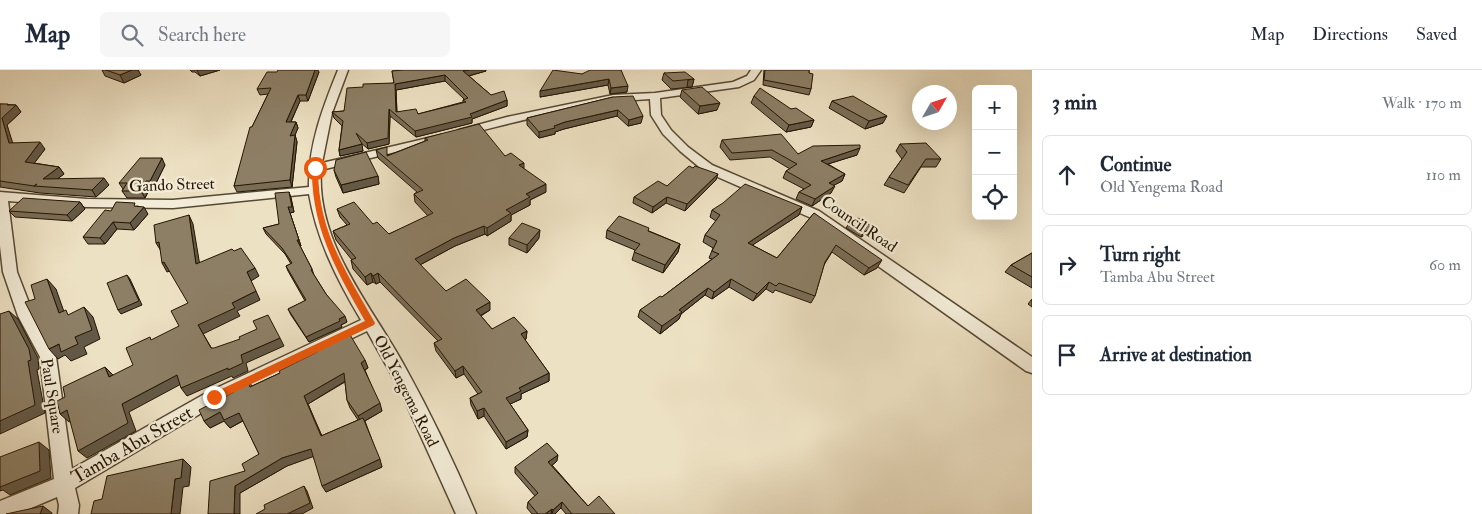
<!DOCTYPE html>
<html lang="en">
<head>
<meta charset="utf-8">
<style>
  :root { --surface:#fff; --page:#f6f6f7; --text:#1f2937; --muted:#747a83; --line:#e0e1e3 }
  body { margin:0; font-family:"IM FELL Double Pica",serif; background:var(--page); color:var(--text) }
  .controls { position:absolute; right:15px; top:15px; display:grid; overflow:hidden; border-radius:8px; box-shadow:0 5px 20px #0002 }
  .controls button { width:45px; height:45px; display:grid; place-items:center; padding:0; border:0; border-bottom:1px solid var(--line); background:var(--surface); color:var(--text); font:25px sans-serif }
  .compass { position:absolute; left:912px; top:15px; width:45px; height:45px; border-radius:50%; background:var(--surface); box-shadow:0 5px 20px #0002; rotate:51deg }
  .stop { position:absolute; width:15px; height:15px; margin:-11px; border:4px solid #ea580c; border-radius:50%; background:#fff }
  .stop.end { background:#ea580c; border-color:#fff; box-shadow:0 1px 5px #0008 }
  .list { margin:0; padding:0; list-style:none }
  h2 { display:flex; justify-content:space-between; align-items:center; height:65px; margin:0; padding:0 20px; font-size:21px }
  h2 small { font-size:16px; font-weight:400; color:var(--muted) }
  .list li { display:grid; grid-template-columns:32px 1fr auto; gap:15px; align-items:center; box-sizing:border-box; height:80px; margin:0 10px 10px; padding:0 10px; border:1px solid var(--line); border-radius:8px }
  .list b { display:block; font-size:19px; white-space:nowrap }
  .list p { margin:0; font-size:16px; white-space:nowrap; color:var(--muted) }
  .list em { font-size:16px; font-style:normal; color:var(--muted) }
  .icon { flex:none; width:28px; height:28px; fill:none; stroke:currentColor; stroke-width:2; stroke-linecap:round; stroke-linejoin:round }
  .map { position:relative; flex:none; width:1032px; height:444px; overflow:hidden }
  header { display:flex; align-items:center; gap:30px; box-sizing:border-box; height:70px; padding:0 25px; background:var(--surface); border-bottom:1px solid var(--line) }
  header strong { font-size:24px }
  nav { display:flex; gap:28px; margin-inline-start:auto; font-size:18px }
  .search { width:350px; height:45px; background:var(--page); display:flex; align-items:center; gap:12px; box-sizing:border-box; padding:0 18px; border-radius:8px; color:var(--muted); font-size:19px }
  main { display:flex }
  aside { flex:1; background:var(--surface) }
  .map>svg:first-child { display:block }
</style>
</head>
<body>
<header>
<strong>Map</strong>
<div class="search"><svg class="icon" aria-label="search" viewBox="0 0 24 24"><circle cx="10" cy="10" r="6"/><path d="M15 15l6 6"/></svg>Search here</div>
<nav><a>Map</a><a>Directions</a><a>Saved</a></nav>
</header>
<main>
<div class="map">
<svg width="1032" height="444" viewBox="0 0 1032 444">
  <rect width="100%" height="100%" fill="#ede1c3"/>
  <filter id="stains"><feTurbulence type="fractalNoise" baseFrequency=".004" numOctaves="4"/><feColorMatrix values="0 0 0 0 .2 0 0 0 0 .09 0 0 0 0 .02 0 0 0 .5 -.17"/></filter>
  <radialGradient id="worn" r=".72"><stop offset=".6" stop-color="#630" stop-opacity="0"/><stop offset="1" stop-color="#630" stop-opacity=".3"/></radialGradient>
  <g fill="none" stroke-linecap="round" stroke-linejoin="round">
    <defs>
      <g id="street">
        <path d="M 338,0 L 348,0 L 332,43 L 322,93 L 441,65 L 447,68 L 445,70 L 321,100 C 316,174 372,236 405,297 C 431,344 455,394 476,444 L 456,444 L 400,320 L 367,261 L 220,332 L 75,418 L 79,435 L 78,444 L 58,444 L 59,435 L 57,427 L 17,444 L 0,444 L 0,431 L 54,409 L 40,287 L 18,246 L 3,202 L 0,176 L 0,122 L 87,129 L 173,130 L 309,117 C 308,76 323,37 338,0 ZM 309,124 C 317,170 337,210 361,250 L 208,322 L 72,399 L 56,287 L 34,246 L 17,202 L 8,131 L 87,137 L 173,138 Z"/>
        <path d="M 751,0 L 761,0 L 754,10 L 739,17 L 660,28 L 661,45 L 671,60 L 688,77 L 712,95 L 819,141 L 1032,287 L 1032,303 L 1026,301 L 809,147 L 704,101 L 680,81 L 663,64 L 651,45 L 650,29 C 586,32 525,50 463,65 L 457,62 L 459,60 L 507,47 L 613,25 L 655,23 L 733,12 L 747,6 Z"/>
      </g>
    </defs>
    <use href="#street" stroke="#564832" stroke-width="3"/>
    <use href="#street" fill="#f3ecd8" fill-rule="evenodd"/>
  </g>
  <g fill="#796d58" stroke="#241501" fill-rule="evenodd">
    <polygon points="102,0 138,0 141,5 124,13 105,6"/>
    <polygon points="190,0 220,0 200,6 195,2 192,2"/>
    <polygon points="621,0 627,22 610,24 608,15 540,27 582,4"/>
    <polygon points="764,0 809,0 809,3 811,19 809,25 763,15"/>
    <path d="M 392,1 L 486,1 L 469,6 L 491,25 L 507,30 L 507,36 L 472,49 L 472,53 L 416,67 L 390,46 L 389,74 L 368,79 L 360,72 L 363,81 L 340,86 L 339,80 L 342,56 L 334,48 L 332,42 L 344,41 L 363,17 L 394,13 ZM 445,11 L 464,29 L 463,30 L 463,32 L 418,44 L 397,42 L 396,20 Z"/>
    <polygon points="319,2 308,31 300,31 291,52 296,52 298,58 295,65 297,72 292,117 237,122 234,116 252,57 268,24 260,25 257,19"/>
    <polygon points="664,3 694,9 692,17 671,19 662,10"/>
    <polygon points="682,20 717,40 698,44 680,27"/>
    <polygon points="754,26 791,39 814,50 811,57 786,62 751,33"/>
    <polygon points="613,27 641,53 628,56 617,46 564,59 555,62 555,64 539,68 527,55 527,48"/>
    <polygon points="832,31 883,53 865,59 829,38"/>
    <polygon points="0,34 16,35 21,42 7,55 12,73 45,79 34,93 59,97 64,104 57,109 109,115 96,127 40,123 0,117"/>
    <polygon points="425,68 505,86 524,99 546,122 530,130 530,135 511,145 511,151 487,166 485,164 455,176 420,195 446,221 490,240 481,246 492,259 527,261 526,269 525,270 549,303 549,311 521,324 521,329 510,334 528,360 527,367 506,379 484,346 478,349 471,335 470,328 478,324 464,304 456,308 436,281 434,273 438,271 380,212 376,214 373,212 367,215 353,199 351,190 352,190 336,170 333,161 347,155 340,147 337,139 373,154 389,164 428,146 415,132 414,124 417,122 378,88 376,80 389,85 425,71"/>
    <polygon points="722,70 798,84 857,85 828,94 845,104 842,111 834,115 831,123 812,136 796,129 799,122 804,119 783,108 786,101 790,99 770,87 730,90 720,77"/>
    <polygon points="900,74 941,89 936,97 921,97 904,123 884,115 889,107 902,89 896,81"/>
    <polygon points="165,95 154,117 150,118 145,128 127,128 122,121 123,119 119,113"/>
    <polygon points="693,98 716,110 685,141 666,133 652,143 633,133 634,127 667,116"/>
    <polygon points="334,100 378,106 379,114 343,123 336,107"/>
    <polygon points="289,122 291,128 294,142 290,143 301,176 300,176 312,199 314,205 326,224 347,252 341,255 342,257 309,272 291,245 288,239 305,231 288,201 286,196 291,194 285,184 266,164 263,158 279,154"/>
    <polygon points="80,132 85,139 72,151 15,147 9,141"/>
    <polygon points="138,136 148,144 134,160 117,159 105,174 88,174 83,167 111,141"/>
    <polygon points="802,137 799,145 752,175 777,188 814,143 877,198 864,205 832,182 824,195 815,226 811,233 775,220 773,223 766,219 753,231 729,217 712,229 705,225 681,244 679,249 660,264 638,247 640,240 662,227 712,189 709,188 713,178 703,172 705,165 716,151 710,147 712,140"/>
    <polygon points="849,153 873,157 871,161 861,167 846,158"/>
    <polygon points="607,160 649,161 680,174 678,182 663,203 632,190 635,180 606,168"/>
    <polygon points="509,168 539,168 527,183 509,175"/>
    <polygon points="1032,183 1032,218 1005,202 1011,195"/>
    <polygon points="1032,229 1032,237 1028,234"/>
    <path d="M 315,279 L 365,290 L 368,298 L 365,300 L 382,341 L 365,351 L 382,397 L 326,422 L 313,386 L 287,396 L 240,423 L 208,444 L 259,384 L 243,351 L 230,358 L 224,351 L 210,358 L 204,351 L 234,322 L 248,310 L 252,316 L 280,303 L 317,283 ZM 345,312 L 347,330 L 350,338 L 358,350 L 321,366 L 308,334 Z"/>
    <polygon points="557,391 552,395 588,436 615,444 566,444 561,438 555,444 532,444 527,438 528,432 535,426 515,403 515,397"/>
  </g>
  <g fill="#635947" stroke="#241501">
    <polygon points="132,0 138,0 141,5 124,13 120,5"/>
    <polygon points="197,0 220,0 200,6"/>
    <polygon points="315,0 318,0 319,2 308,31 306,25"/>
    <polygon points="469,0 486,0 486,1 464,7 463,1"/>
    <polygon points="445,5 445,11 396,20 397,46 396,42 395,14"/>
    <polygon points="609,9 608,15 540,27 540,21"/>
    <polygon points="694,9 692,17 687,17 688,10"/>
    <polygon points="628,16 627,22 610,24 611,18"/>
    <polygon points="298,25 300,31 288,58 286,52"/>
    <polygon points="507,30 507,36 472,49 472,53 416,67 415,61 470,44"/>
    <polygon points="720,33 717,40 698,44 700,36"/>
    <polygon points="8,34 12,39 16,35 21,42 7,55 15,80 9,73 2,48"/>
    <polygon points="389,39 390,46 389,74 368,79 367,73"/>
    <polygon points="618,40 617,46 564,59 555,62 555,64 539,68 539,62 554,56 565,52"/>
    <polygon points="643,46 641,53 628,56 629,50"/>
    <polygon points="887,46 883,53 865,59 869,51"/>
    <polygon points="814,50 811,57 786,62 789,55"/>
    <polygon points="296,52 298,58 292,72 290,66"/>
    <polygon points="295,65 297,72 292,117 290,110"/>
    <polygon points="40,72 45,79 30,99 25,92"/>
    <polygon points="362,74 363,81 340,86 339,80"/>
    <polygon points="860,78 857,85 818,97 821,91"/>
    <polygon points="162,88 165,95 154,117 150,111"/>
    <polygon points="524,93 524,101 519,95"/>
    <polygon points="59,97 64,104 48,116 43,109"/>
    <polygon points="718,104 716,110 685,141 687,134"/>
    <polygon points="845,104 842,111 825,120 829,113"/>
    <polygon points="378,106 379,114 343,123 341,115"/>
    <polygon points="104,108 109,115 96,127 92,120"/>
    <polygon points="146,111 150,118 145,128 141,121"/>
    <polygon points="546,114 546,122 530,130 530,135 511,145 511,151 487,166 487,158 506,140 526,124"/>
    <polygon points="835,116 831,123 812,136 815,129"/>
    <polygon points="289,122 291,128 294,142 290,143 301,176 299,176 288,137"/>
    <polygon points="667,127 666,133 652,143 653,137"/>
    <polygon points="80,132 85,139 72,151 67,145"/>
    <polygon points="144,137 148,144 134,160 130,153"/>
    <polygon points="802,137 799,145 745,180 748,173"/>
    <polygon points="189,145 193,154 201,202 196,194"/>
    <polygon points="113,152 117,159 105,174 100,168"/>
    <polygon points="484,156 485,164 455,176 416,197 415,189 454,168"/>
    <polygon points="873,157 871,161 861,167 863,163"/>
    <polygon points="540,160 539,168 527,183 527,175"/>
    <polygon points="159,172 161,181 156,173"/>
    <polygon points="680,174 678,182 663,203 665,195"/>
    <polygon points="882,190 877,198 864,205 869,198"/>
    <polygon points="164,192 170,201 167,202 162,193"/>
    <polygon points="255,198 259,206 251,211 247,202"/>
    <polygon points="371,203 373,212 367,215 365,207"/>
    <polygon points="378,203 380,212 376,214 373,206"/>
    <polygon points="127,205 130,209 142,235 121,244 118,240"/>
    <polygon points="47,209 56,219 68,253 59,243"/>
    <polygon points="731,209 729,217 712,229 714,222"/>
    <polygon points="769,212 766,219 753,231 757,224"/>
    <polygon points="708,218 705,225 681,244 679,249 660,264 662,256 679,240"/>
    <polygon points="256,221 260,230 237,241 240,246 203,264 216,286 198,255 232,233"/>
    <polygon points="490,232 490,240 476,248 476,240"/>
    <polygon points="84,237 93,247 100,269 84,277 87,284 71,291 65,285 58,289 49,279 75,267"/>
    <polygon points="9,241 18,249 38,288 39,299 37,300 45,343 0,364 0,351"/>
    <polygon points="345,246 347,252 341,255 342,257 309,272 306,267"/>
    <polygon points="527,261 526,269 520,272 521,264"/>
    <polygon points="280,268 284,276 246,293 248,301 233,308 232,306 187,326 181,318 241,285"/>
    <polygon points="365,290 368,298 364,300 361,293"/>
    <polygon points="463,296 464,304 456,308 455,301"/>
    <polygon points="105,297 113,305 109,307"/>
    <polygon points="344,303 347,310 308,334 325,373 304,326"/>
    <polygon points="549,303 549,311 521,324 521,329 506,336 506,328 519,318"/>
    <polygon points="177,305 183,313 129,342 136,361 87,388 78,381 122,334"/>
    <polygon points="380,333 382,341 361,353 358,346"/>
    <polygon points="484,338 484,346 478,349 477,341"/>
    <polygon points="67,340 76,348 69,352 60,344"/>
    <polygon points="220,342 239,343 244,350 230,358 224,351 210,358 204,351"/>
    <polygon points="528,360 527,367 506,379 506,372"/>
    <polygon points="39,372 49,380 51,408 10,425 3,420 0,421 0,411"/>
    <polygon points="311,379 315,386 287,396 240,423 240,444 234,444 235,416 282,388"/>
    <polygon points="558,385 557,391 548,399 548,392"/>
    <polygon points="183,389 191,397 189,416 183,417 180,444 171,444 175,409"/>
    <polygon points="380,389 382,397 326,422 322,416"/>
    <polygon points="304,416 307,421 313,438 302,444 287,444"/>
    <polygon points="562,432 561,438 555,444 552,444 553,440"/>
    <polygon points="43,436 52,443 52,444 40,444"/>
    <polygon points="552,439 551,444 545,444"/>
  </g>
  <g fill="#8d7f66" stroke="#241501" fill-rule="evenodd">
    <polygon points="106,0 132,0 120,5"/>
    <polygon points="278,0 315,0 306,25 298,25 286,52 296,52 290,66 295,65 290,110 234,116 250,57 252,57 271,18 257,19 267,2 277,2"/>
    <path d="M 403,0 L 469,0 L 463,1 L 491,25 L 504,21 L 507,30 L 470,44 L 472,47 L 415,61 L 389,39 L 388,68 L 367,73 L 356,63 L 362,74 L 339,80 L 343,51 L 332,42 L 344,41 L 347,18 L 363,17 L 363,14 L 394,13 L 392,1 ZM 445,5 L 468,28 L 463,30 L 466,32 L 418,44 L 416,39 L 396,42 L 395,14 Z"/>
    <polygon points="553,0 582,4 590,0 621,0 628,16 611,18 609,9 540,21"/>
    <polygon points="765,0 809,0 809,3 813,4 811,19 764,10"/>
    <polygon points="685,2 694,9 673,11 664,3"/>
    <polygon points="702,17 720,33 700,36 682,20"/>
    <polygon points="760,18 791,39 796,38 814,50 789,55 754,26"/>
    <polygon points="633,26 643,46 629,50 618,40 565,52 554,56 555,58 539,62 527,48 613,27"/>
    <polygon points="853,26 887,46 869,51 832,31"/>
    <polygon points="0,34 8,34 7,35 16,35 2,48 9,73 40,72 25,92 59,97 43,109 104,108 92,120 34,116 37,114 34,116 0,111"/>
    <polygon points="479,54 505,86 511,83 524,93 519,95 546,114 526,124 530,127 506,140 511,143 487,158 484,156 454,168 415,189 446,221 466,209 490,232 476,240 492,259 514,247 527,261 521,264 549,303 519,318 521,321 506,328 528,360 506,372 484,338 477,341 470,328 482,322 463,296 455,301 434,273 442,269 378,203 373,206 371,203 365,207 351,190 356,188 333,161 350,154 337,139 354,132 373,154 377,152 389,164 433,143 414,124 423,120 376,80 387,77 387,86 428,70 425,68"/>
    <polygon points="781,64 798,84 813,76 860,75 860,78 821,91 845,104 829,113 835,116 815,129 799,122 811,115 786,101 797,94 772,80 732,83 722,70"/>
    <polygon points="926,73 941,89 926,89 908,115 889,107 907,82 900,74"/>
    <polygon points="366,82 378,106 341,115 334,100 336,90"/>
    <polygon points="140,88 162,88 150,111 146,111 141,121 122,121 127,113 119,113"/>
    <polygon points="689,96 693,98 695,96 718,104 687,134 667,127 653,137 634,127 658,111 667,116"/>
    <polygon points="745,114 802,137 748,173 777,188 814,143 882,190 869,198 836,175 825,192 815,226 779,213 776,216 769,212 757,224 731,209 714,222 708,218 679,240 682,242 662,256 640,240 660,226 662,227 719,184 712,181 717,171 705,165 720,145 712,140 723,133"/>
    <polygon points="289,122 292,137 288,137 299,170 297,170 312,199 311,200 326,224 345,246 339,249 340,251 306,267 288,239 306,230 286,196 292,193 282,178 263,158 279,154 275,123"/>
    <polygon points="23,128 80,132 67,145 9,141"/>
    <polygon points="116,132 135,133 134,136 144,137 130,153 113,152 100,168 83,167 105,140 111,141"/>
    <polygon points="189,145 196,194 232,179 234,181 241,178 255,198 247,202 256,221 232,233 235,238 198,255 211,278 214,278 240,269 239,267 257,259 253,251 268,245 280,268 241,285 243,293 228,300 228,298 181,318 177,305 122,334 128,353 78,381 67,340 60,344 57,331 65,327 63,317 105,297 109,307 133,295 126,278 150,267 151,270 179,256 171,241 188,233 164,192 162,193 159,172 156,173 154,155"/>
    <polygon points="619,146 649,158 648,161 680,174 665,195 634,182 640,174 607,160"/>
    <polygon points="858,148 873,157 863,163 849,153"/>
    <polygon points="522,153 540,160 527,175 509,168"/>
    <polygon points="1032,183 1032,207 1011,195"/>
    <polygon points="127,205 139,231 118,240 107,213"/>
    <polygon points="47,209 59,243 66,240 68,245 84,237 92,260 75,267 78,274 61,282 59,274 49,279 25,232 35,229 31,215"/>
    <polygon points="9,241 29,279 31,290 28,291 35,335 0,351 0,244"/>
    <polygon points="349,263 365,290 361,293 380,333 358,346 347,330 344,303 304,326 321,366 363,348 380,389 322,416 311,379 282,388 235,416 234,444 208,444 210,411 245,401 242,394 259,384 239,343 224,350 220,342 204,351 199,340 234,322 233,318 248,310 250,317 280,303 279,301 317,282 315,279"/>
    <polygon points="39,372 40,401 0,417 0,387"/>
    <polygon points="547,373 558,385 548,392 588,436 599,426 615,444 572,444 562,432 553,440 552,439 545,444 538,444 528,432 538,423 515,397"/>
    <polygon points="183,389 181,408 175,409 171,444 91,444 94,431 102,429 107,406"/>
    <polygon points="304,416 310,433 287,444 256,444 265,439 264,435"/>
    <polygon points="43,436 40,444 6,444"/>
  </g>
  <path fill="#ea580c" d="M 315,96 L 318,98 C 318,162 345,199 375,253 L 374,255 L 218,330 L 211,330 L 211,324 L 365,251 C 337,202 311,157 312,98 Z"/>
  <g text-anchor="middle" dominant-baseline="central" stroke-width="4.5" stroke-linejoin="round" paint-order="stroke">
    <g font-size="16" fill="#241501" stroke="#f3ecd8">
      <text transform="translate(172 115) rotate(-2)">Gando Street</text>
      <text transform="translate(859 154) rotate(34)">Council Road</text>
      <text transform="translate(406 321) rotate(63)">Old Yengema Road</text>
      <text transform="translate(52 326) rotate(81)">Paul Square</text>
    </g>
    <g font-size="19" fill="#241501" stroke="#f3ecd8">
      <text transform="translate(132 375) rotate(-30)">Tamba Abu Street</text>
    </g>
  </g>
  <rect width="100%" height="100%" filter="url(#stains)"/>
  <rect width="100%" height="100%" fill="url(#worn)"/>
</svg>
<div class="controls">
<button>+</button>
<button>−</button>
<button><svg class="icon" aria-label="locate" viewBox="0 0 24 24"><circle cx="12" cy="12" r="6"/><path d="M12 2v4M12 18v4M2 12h4M18 12h4"/></svg></button>
</div>
<svg class="compass" viewBox="-18 -18 36 36"><path d="M0-13l5 13h-10z" fill="#e53935"/><path d="M0 13l5-13h-10z" fill="#747a83"/></svg>
<div class="stop" style="left:315px;top:98px"></div>
<div class="stop end" style="left:214px;top:327px"></div>
</div>
<aside>
<h2>3 min<small>Walk · 170 m</small></h2>
<ul class="list">
<li><svg class="icon" aria-label="ahead" viewBox="0 0 24 24"><path d="M12 20V5M6 11l6-6 6 6"/></svg><div><b>Continue</b><p>Old Yengema Road</p></div><em>110 m</em></li>
<li><svg class="icon" aria-label="right" viewBox="0 0 24 24"><path d="M7 20v-9h11M14 6l5 5-5 5"/></svg><div><b>Turn right</b><p>Tamba Abu Street</p></div><em>60 m</em></li>
<li><svg class="icon" aria-label="arrive" viewBox="0 0 24 24"><path d="M6 21V4h12l-3 4 3 4H6"/></svg><div><b>Arrive at destination</b></div></li>
</ul>
</aside>
</main>
</body>
</html>
